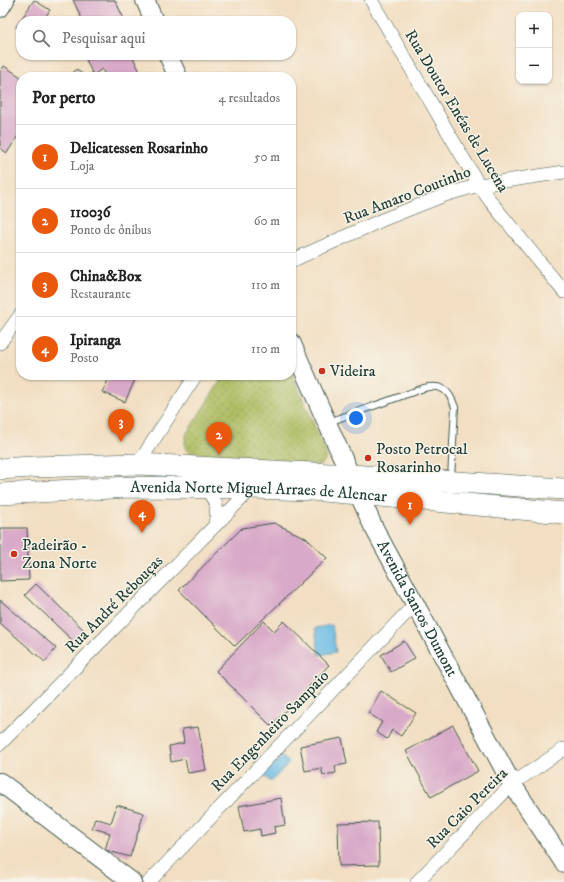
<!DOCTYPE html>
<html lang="pt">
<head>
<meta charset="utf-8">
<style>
  :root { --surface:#fff; --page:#f6f6f6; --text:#222; --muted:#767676; --line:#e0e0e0; --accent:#ea580c }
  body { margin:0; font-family:"IM FELL DW Pica",serif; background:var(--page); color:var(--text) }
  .controls { position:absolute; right:12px; top:12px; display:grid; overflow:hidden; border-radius:8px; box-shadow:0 1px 3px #0004 }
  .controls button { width:36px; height:36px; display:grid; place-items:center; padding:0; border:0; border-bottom:1px solid var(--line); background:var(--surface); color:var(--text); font:20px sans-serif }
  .you { position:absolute; left:356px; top:418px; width:14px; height:14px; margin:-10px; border:3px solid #fff; border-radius:50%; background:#1a73e8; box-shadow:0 0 0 6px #1a73e833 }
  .badge { display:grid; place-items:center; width:26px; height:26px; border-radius:50%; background:var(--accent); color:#fff; font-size:13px; font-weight:700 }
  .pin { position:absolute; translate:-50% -33px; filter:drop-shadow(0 1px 2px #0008) }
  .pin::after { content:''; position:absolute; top:21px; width:14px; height:12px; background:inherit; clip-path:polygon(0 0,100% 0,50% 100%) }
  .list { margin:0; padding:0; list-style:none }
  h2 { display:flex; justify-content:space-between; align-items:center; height:52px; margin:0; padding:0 16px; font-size:17px }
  h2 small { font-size:13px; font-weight:400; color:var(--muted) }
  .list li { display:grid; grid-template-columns:26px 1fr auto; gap:12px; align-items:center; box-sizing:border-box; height:64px; padding:0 16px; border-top:1px solid var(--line) }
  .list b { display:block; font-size:15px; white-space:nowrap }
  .list p { margin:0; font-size:13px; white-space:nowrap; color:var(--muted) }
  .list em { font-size:13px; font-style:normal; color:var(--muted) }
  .icon { flex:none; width:22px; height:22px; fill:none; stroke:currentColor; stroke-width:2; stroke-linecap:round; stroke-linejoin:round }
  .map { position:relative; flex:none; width:564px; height:882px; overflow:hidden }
  .search { position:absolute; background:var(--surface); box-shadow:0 1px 3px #0004; left:16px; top:16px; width:280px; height:44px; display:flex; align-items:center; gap:10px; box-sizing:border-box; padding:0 14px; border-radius:16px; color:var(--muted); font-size:15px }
  .panel { position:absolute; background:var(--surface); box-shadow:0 1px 3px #0004; left:16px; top:72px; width:280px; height:308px; border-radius:16px }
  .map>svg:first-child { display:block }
</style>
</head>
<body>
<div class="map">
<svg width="564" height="882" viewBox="0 0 564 882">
  <defs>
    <pattern id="park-dots" width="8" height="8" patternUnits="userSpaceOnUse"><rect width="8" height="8" fill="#acbb5e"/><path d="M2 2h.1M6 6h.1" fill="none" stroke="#8b994e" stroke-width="1.8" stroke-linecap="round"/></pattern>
  </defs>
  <rect width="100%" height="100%" fill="#f7f3e8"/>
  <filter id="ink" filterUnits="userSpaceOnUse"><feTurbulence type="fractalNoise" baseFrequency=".025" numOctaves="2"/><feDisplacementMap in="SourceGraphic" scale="8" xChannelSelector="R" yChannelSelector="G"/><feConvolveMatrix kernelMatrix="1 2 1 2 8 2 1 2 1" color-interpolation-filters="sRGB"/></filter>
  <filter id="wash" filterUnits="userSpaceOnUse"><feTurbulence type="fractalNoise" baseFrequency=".012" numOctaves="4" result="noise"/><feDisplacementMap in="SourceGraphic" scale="16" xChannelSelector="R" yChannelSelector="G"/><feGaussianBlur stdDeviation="0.9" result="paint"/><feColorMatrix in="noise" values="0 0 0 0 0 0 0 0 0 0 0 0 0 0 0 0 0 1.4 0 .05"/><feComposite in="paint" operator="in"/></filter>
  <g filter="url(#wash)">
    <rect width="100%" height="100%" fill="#f2dfc3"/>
    <path fill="url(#park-dots)" stroke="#667c49" d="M 291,371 L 325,450 C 327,457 325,461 321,465 L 198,459 C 187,452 182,446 187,433 L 224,375 L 291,375 Z"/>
    <g fill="#67bae3" stroke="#437c8c">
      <polygon points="332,625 336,652 319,655 315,628"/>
      <polygon points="282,756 289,763 271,782 263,775"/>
    </g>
    <g id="blocks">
      <g fill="#d8a9c8">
        <polygon points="34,0 50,10 43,21 21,21 21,30 16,27"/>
        <polygon points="73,0 115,0 125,21 83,21"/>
        <polygon points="84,55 132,55 140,72 129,77 106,77 102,69 93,75"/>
        <polygon points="4,66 21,77 21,131 7,153 0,148 0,72"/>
        <polygon points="76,69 86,77 70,77"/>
        <polygon points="111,375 137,375 125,402 102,392"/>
        <polygon points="274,523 306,538 327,558 235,646 179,590 242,528"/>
        <polygon points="0,528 27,528 29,580 0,581"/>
        <polygon points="36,584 85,631 74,642 25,595"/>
        <polygon points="0,600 56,648 45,662 0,623"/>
        <polygon points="264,621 274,631 284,621 329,665 271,726 216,671"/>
        <polygon points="404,641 415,658 391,672 381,655"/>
        <polygon points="381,691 416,713 401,736 392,730 387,739 376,732 382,722 368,713"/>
        <polygon points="453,725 478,771 431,797 406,751"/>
        <polygon points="198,727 206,770 188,773 185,759 171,762 169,746 184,743 182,729"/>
        <polygon points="342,738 347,764 335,766 336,773 323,775 321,768 305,771 300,746"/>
        <polygon points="281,798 285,825 274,827 275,833 261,836 260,829 244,832 239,806"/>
        <polygon points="117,805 144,813 130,857 105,850 110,833 92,828 95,818 111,823"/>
        <polygon points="378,822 379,865 339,866 338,823"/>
      </g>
    </g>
  </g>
  <g filter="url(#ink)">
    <use href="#blocks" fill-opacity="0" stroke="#3f5549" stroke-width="1"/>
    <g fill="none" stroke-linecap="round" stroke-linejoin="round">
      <defs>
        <path id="lane" d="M 329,422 L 424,388 C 442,384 449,390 455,407 L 451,478"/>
        <g id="street">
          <polyline points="371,0 479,185 491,202 564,292"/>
          <polyline points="291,261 382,220 445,195 479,185 564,172"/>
          <polyline points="0,343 21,314"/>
          <polyline points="138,464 196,375"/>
          <path d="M 205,488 C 218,504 218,505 215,525"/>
          <polyline points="0,744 252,488"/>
          <polyline points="149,882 415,604"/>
          <polyline points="417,882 512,784 564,749"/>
        </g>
        <g id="secondary">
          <polyline points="145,0 154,21"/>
          <polyline points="0,8 5,0"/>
          <polyline points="168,55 178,77"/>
          <path id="s1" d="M 291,342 L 373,526 L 512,784 L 564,863"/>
          <polyline points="0,782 132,882"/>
        </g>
        <g id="primary">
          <polyline points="0,469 32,467 138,464 350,475 564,489"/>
          <path id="s2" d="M 0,494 L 130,487 L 252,488 L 311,490 L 359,494 L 564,513"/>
        </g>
      </defs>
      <use href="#lane" stroke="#3f5549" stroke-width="8"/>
      <use href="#street" stroke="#3f5549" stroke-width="14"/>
      <use href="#secondary" stroke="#3f5549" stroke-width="20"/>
      <use href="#primary" stroke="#3f5549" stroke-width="22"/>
      <use href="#lane" stroke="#fff" stroke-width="6"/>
      <use href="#street" stroke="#fff" stroke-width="13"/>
      <use href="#secondary" stroke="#fff" stroke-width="18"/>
      <use href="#primary" stroke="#fff" stroke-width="21"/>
    </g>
  </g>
  <g fill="#c8321e" stroke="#f7f3e8" stroke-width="1.5">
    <circle cx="322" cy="371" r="4"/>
    <circle cx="368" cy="458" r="4"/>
    <circle cx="14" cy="554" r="4"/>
  </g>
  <g text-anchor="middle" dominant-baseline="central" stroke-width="3" stroke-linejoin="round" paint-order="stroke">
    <g font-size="16" fill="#1f3d34" stroke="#f7f3e8">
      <text transform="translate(457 111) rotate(59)">Rua Doutor Enéas de Lucena</text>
      <text transform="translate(407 195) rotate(-21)">Rua Amaro Coutinho</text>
      <text stroke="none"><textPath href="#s2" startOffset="259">Avenida Norte Miguel Arraes de Alencar</textPath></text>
      <text transform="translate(114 604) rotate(-45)">Rua André Rebouças</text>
      <text stroke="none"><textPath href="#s1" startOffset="295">Avenida Santos Dumont</textPath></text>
      <text transform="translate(270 731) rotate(-46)">Rua Engenheiro Sampaio</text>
      <text transform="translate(467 808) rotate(-45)">Rua Caio Pereira</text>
    </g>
    <g font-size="16" fill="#1f3d34" stroke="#f7f3e8" text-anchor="start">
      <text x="330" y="371">Videira</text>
      <text x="376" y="449">Posto Petrocal<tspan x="376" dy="18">Rosarinho</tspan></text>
      <text x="22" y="545">Padeirão -<tspan x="22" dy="18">Zona Norte</tspan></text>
    </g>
  </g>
</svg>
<div class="controls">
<button>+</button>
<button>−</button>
</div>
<div class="you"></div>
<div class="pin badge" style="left:410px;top:525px">1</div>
<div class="pin badge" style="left:219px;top:455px">2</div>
<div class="pin badge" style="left:121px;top:442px">3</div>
<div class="pin badge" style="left:142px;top:533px">4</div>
<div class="search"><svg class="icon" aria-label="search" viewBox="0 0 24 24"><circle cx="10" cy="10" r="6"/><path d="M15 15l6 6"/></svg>Pesquisar aqui</div>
<section class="panel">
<h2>Por perto<small>4 resultados</small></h2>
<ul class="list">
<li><span class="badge">1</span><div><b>Delicatessen Rosarinho</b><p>Loja</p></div><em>50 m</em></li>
<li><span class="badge">2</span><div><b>110036</b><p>Ponto de ônibus</p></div><em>60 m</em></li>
<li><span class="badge">3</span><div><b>China&amp;Box</b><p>Restaurante</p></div><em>110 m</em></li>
<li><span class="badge">4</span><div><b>Ipiranga</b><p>Posto</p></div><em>110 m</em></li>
</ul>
</section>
</div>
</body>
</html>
